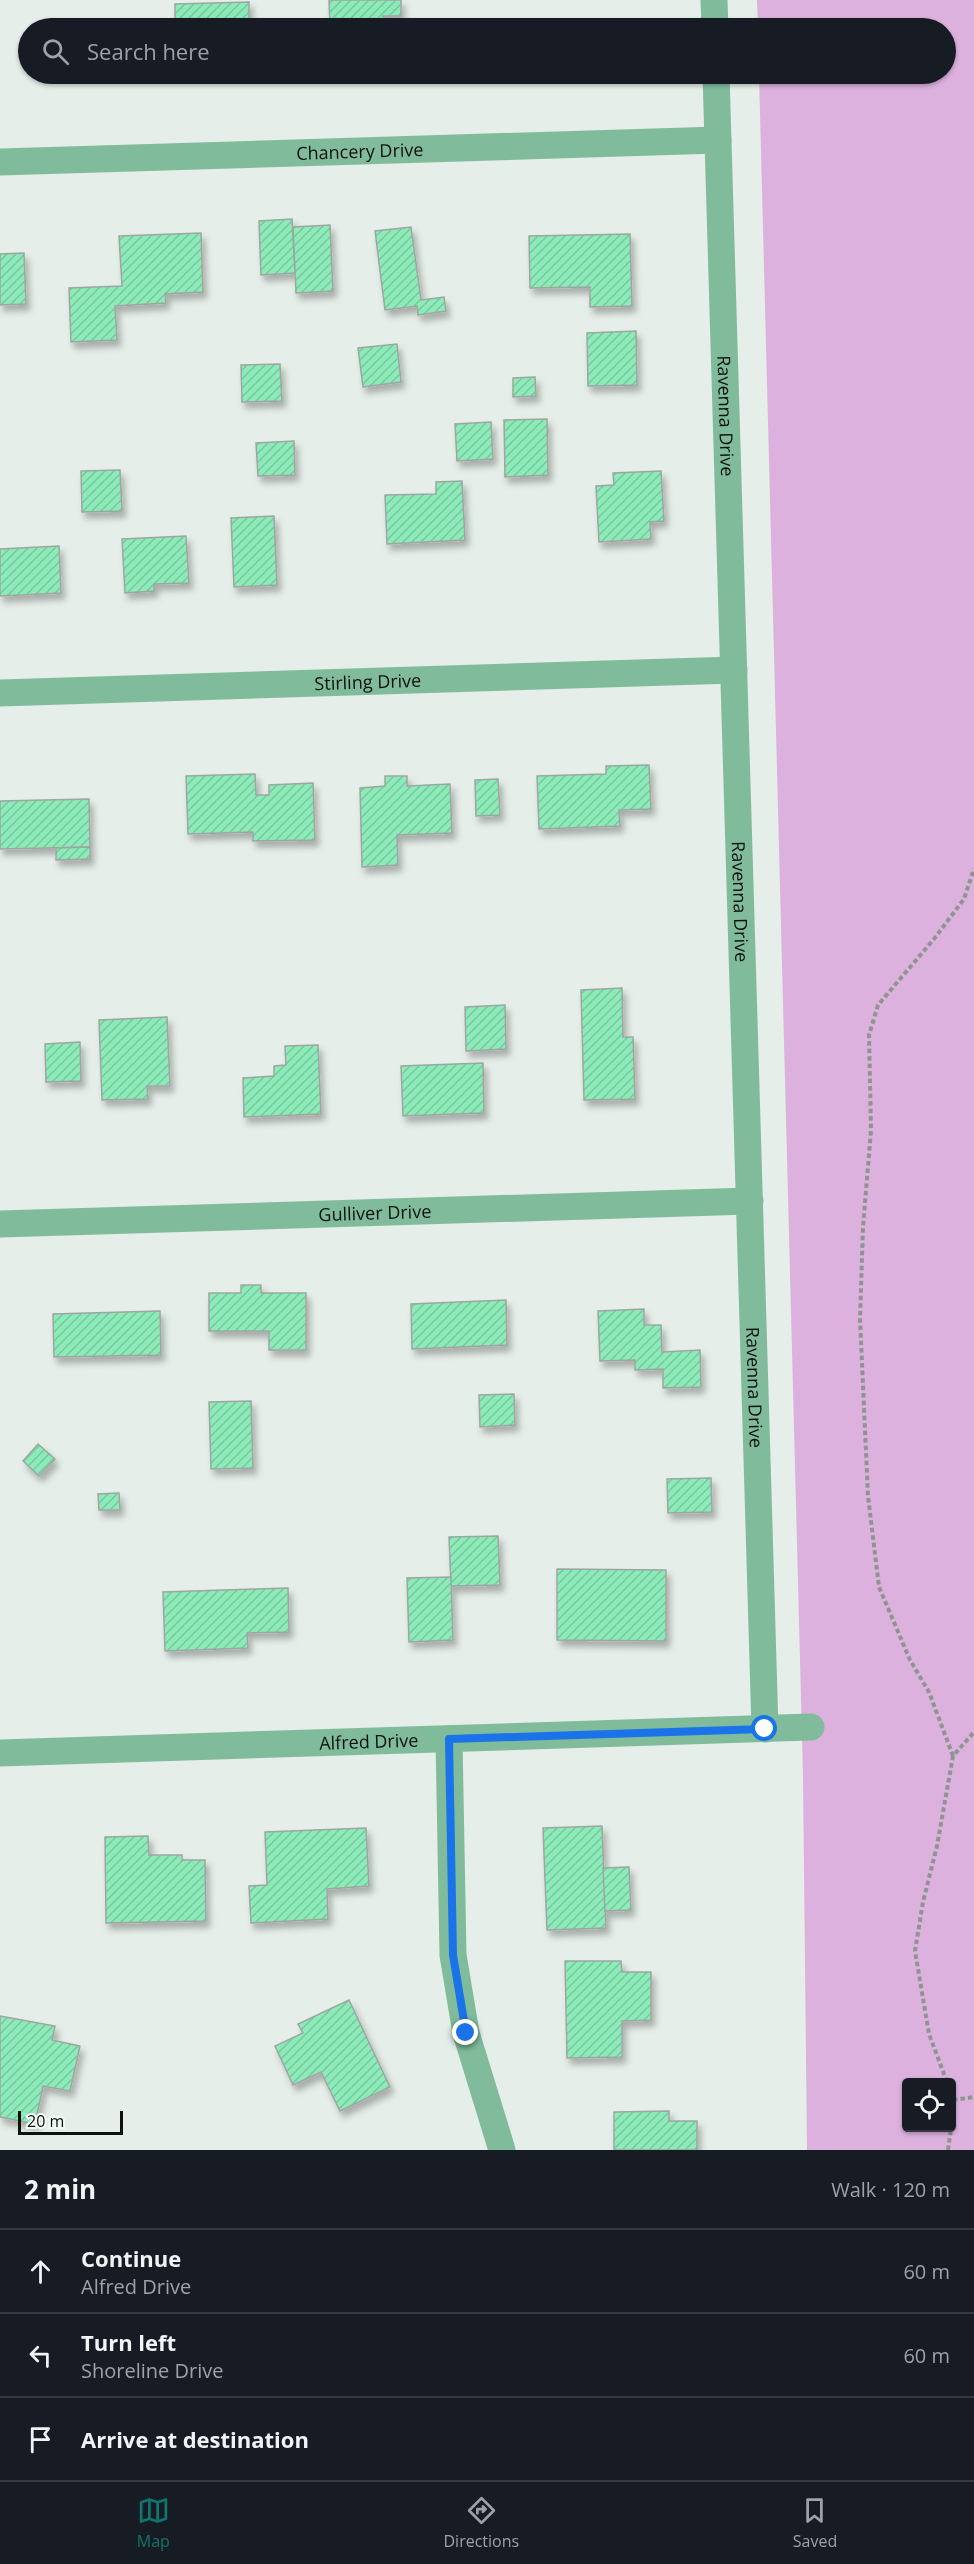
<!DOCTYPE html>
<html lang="en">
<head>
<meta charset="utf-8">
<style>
  :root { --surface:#171b24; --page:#20242c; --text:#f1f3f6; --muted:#9ea1a6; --line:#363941; --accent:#0f766e }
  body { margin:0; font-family:"Open Sans",sans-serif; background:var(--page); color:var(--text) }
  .controls { position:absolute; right:18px; bottom:18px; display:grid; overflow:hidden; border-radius:6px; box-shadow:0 2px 4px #0004 }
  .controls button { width:54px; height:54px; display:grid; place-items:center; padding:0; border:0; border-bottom:2px solid var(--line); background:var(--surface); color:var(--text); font:30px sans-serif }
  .scale { position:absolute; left:18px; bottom:15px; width:105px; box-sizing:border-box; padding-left:6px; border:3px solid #0e110f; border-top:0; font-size:16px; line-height:21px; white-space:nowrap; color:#0e110f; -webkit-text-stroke:4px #f3fbf6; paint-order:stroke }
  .stop { position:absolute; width:18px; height:18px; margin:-14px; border:4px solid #1a73e8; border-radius:50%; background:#fff }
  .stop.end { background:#1a73e8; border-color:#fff; box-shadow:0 2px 6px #0008 }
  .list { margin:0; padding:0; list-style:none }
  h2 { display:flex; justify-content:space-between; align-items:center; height:78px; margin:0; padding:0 24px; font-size:26px }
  h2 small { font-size:20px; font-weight:400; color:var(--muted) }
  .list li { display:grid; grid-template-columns:39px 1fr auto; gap:18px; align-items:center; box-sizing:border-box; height:84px; padding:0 24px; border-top:2px solid var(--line) }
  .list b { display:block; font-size:22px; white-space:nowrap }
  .list p { margin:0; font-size:20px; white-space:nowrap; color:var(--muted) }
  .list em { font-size:20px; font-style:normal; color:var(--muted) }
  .icon { flex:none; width:33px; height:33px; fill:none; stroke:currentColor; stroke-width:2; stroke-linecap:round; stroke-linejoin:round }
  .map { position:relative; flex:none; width:974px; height:2150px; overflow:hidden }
  .search { position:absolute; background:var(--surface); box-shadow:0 2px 4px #0004; left:18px; right:18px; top:18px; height:66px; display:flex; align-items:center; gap:15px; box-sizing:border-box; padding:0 21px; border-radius:33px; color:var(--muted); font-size:22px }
  .sheet { height:330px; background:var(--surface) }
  nav { display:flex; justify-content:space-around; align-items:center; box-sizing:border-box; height:84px; border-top:2px solid var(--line); background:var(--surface); font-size:16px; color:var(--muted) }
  nav a { display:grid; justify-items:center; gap:3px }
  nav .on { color:var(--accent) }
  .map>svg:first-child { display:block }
</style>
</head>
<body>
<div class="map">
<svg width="974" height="2150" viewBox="0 0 974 2150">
  <defs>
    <pattern id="building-hatch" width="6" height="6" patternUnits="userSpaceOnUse" patternTransform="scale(1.5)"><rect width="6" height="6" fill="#8cebb8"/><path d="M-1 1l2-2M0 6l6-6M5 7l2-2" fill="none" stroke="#78c89d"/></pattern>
    <filter id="shadow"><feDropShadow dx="3.5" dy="6" stdDeviation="3" flood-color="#0004"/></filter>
  </defs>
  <rect width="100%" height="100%" fill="#e6eee9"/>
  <path fill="#dcb1dd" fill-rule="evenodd" d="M 757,0 L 974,0 L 974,2150 L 807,2150 L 803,1776 L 759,74 L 946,74 L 946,28 L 758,28 ZM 906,2082 L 952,2082 L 952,2128 L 906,2128 Z"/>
  <g fill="url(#building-hatch)" stroke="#9ea6a1" stroke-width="1.5" filter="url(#shadow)">
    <polygon points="329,0 401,0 401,16 383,16 383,28 330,28"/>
    <polygon points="249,2 249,26 175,28 175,4"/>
    <polygon points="292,219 295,273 261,275 259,221"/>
    <polygon points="330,225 333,291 296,293 293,227"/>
    <polygon points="411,227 421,300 444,297 446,311 418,315 417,306 385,310 375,231"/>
    <polygon points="201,233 203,292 165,294 166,303 115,306 117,340 71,342 69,288 122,286 119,236"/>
    <polygon points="630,234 632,306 590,307 590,287 530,288 529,236"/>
    <polygon points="24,253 26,304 0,305 0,254"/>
    <polygon points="636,331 637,385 588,386 587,333"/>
    <polygon points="397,344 401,382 363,387 358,348"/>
    <polygon points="280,364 282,401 242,402 241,365"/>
    <polygon points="535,377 536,396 513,397 513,378"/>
    <polygon points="547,419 548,475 505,477 504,420"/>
    <polygon points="491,422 493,459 457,461 455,424"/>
    <polygon points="294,441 295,475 258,476 256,443"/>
    <polygon points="120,470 122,511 82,512 81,471"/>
    <polygon points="661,471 664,521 650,522 651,539 599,542 596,486 614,485 613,473"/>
    <polygon points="462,481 465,540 387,544 385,495 436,494 436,482"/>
    <polygon points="274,516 277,585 234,587 231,518"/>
    <polygon points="186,536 189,583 154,584 154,591 125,593 122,539"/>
    <polygon points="59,546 61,593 0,596 0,549"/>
    <polygon points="649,765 651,809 619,810 620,826 539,829 537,776 606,774 606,766"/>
    <polygon points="255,774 256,795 269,795 269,785 313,783 315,840 253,841 253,832 188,834 186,776"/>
    <polygon points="385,776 407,776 407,786 450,784 452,833 397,835 398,865 362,867 360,788 385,786"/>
    <polygon points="498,779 500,815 476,816 475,780"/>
    <polygon points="89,799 90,847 0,849 0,801"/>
    <polygon points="90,847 90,859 56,860 56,848"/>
    <polygon points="622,988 623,1037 633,1037 635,1099 584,1100 581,990"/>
    <polygon points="505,1005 506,1049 466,1051 465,1007"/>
    <polygon points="167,1017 170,1086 147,1086 148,1099 102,1100 99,1020"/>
    <polygon points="80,1042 81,1081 46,1082 45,1044"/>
    <polygon points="318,1045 321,1114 244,1117 243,1078 274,1076 274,1066 286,1065 285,1046"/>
    <polygon points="483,1063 484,1113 403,1116 401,1066"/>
    <polygon points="241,1285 261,1285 261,1293 306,1293 306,1350 269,1350 269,1331 209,1331 209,1293 241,1293"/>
    <polygon points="506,1300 507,1345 412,1349 411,1304"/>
    <polygon points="644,1309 644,1325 661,1325 662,1352 700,1350 701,1387 663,1388 663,1369 635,1370 635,1360 600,1361 598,1311"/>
    <polygon points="160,1311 161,1355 54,1357 53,1314"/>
    <polygon points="514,1394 515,1425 480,1427 479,1395"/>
    <polygon points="251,1401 253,1468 211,1469 209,1402"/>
    <polygon points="38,1444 55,1459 39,1476 23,1461"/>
    <polygon points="711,1478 712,1512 668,1513 667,1479"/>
    <polygon points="119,1493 120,1510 99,1510 98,1494"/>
    <polygon points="498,1536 500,1585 451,1586 449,1537"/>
    <polygon points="557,1569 666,1570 666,1641 557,1640"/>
    <polygon points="451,1577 453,1640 409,1642 407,1578"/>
    <polygon points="288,1588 289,1632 247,1633 248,1648 165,1651 163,1592"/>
    <polygon points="602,1826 606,1928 547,1930 543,1828"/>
    <polygon points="366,1828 369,1886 327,1889 328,1919 251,1923 249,1886 267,1885 265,1832"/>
    <polygon points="148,1836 149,1855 182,1855 182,1860 205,1860 206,1921 106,1923 105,1837"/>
    <polygon points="629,1867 631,1910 605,1911 603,1868"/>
    <polygon points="565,1961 621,1961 622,1972 651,1972 651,2020 622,2021 622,2057 567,2058"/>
    <polygon points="349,2000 390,2087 340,2111 321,2072 293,2085 275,2046 303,2033 298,2024"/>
    <polygon points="0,2016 55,2026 52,2040 80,2046 70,2091 43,2086 35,2124 0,2117"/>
    <polygon points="669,2111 669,2121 697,2121 697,2150 614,2150 614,2112"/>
  </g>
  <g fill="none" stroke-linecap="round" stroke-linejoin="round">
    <g stroke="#8e9490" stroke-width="4" stroke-dasharray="4.5 3" stroke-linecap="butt">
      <polyline points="953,1756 929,1692 910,1660 879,1587 868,1496 860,1319 863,1227 871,1130 869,1035 878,1005 934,939 964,899 974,869"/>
      <polyline points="947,2082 929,2034 915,1951 923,1902 937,1846 953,1756 974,1732"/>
      <polyline points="952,2095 952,2119"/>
      <polyline points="953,2100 974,2097"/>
      <polyline points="948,2150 951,2128"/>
    </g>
    <g stroke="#80bc9b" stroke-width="27">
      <polyline points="714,0 715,28"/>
      <path id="s1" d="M 716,74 L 765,1729"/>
      <path id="s2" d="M 0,162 L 718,140"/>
      <path id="s3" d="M 0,693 L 734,670"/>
      <path id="s4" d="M 0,1224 L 750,1201"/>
      <polyline points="449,1739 453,1955 466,2033 502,2150"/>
      <path id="s5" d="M 0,1753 L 811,1727"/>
    </g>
  </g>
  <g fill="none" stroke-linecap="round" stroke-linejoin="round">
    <polyline stroke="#1a73e8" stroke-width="8" points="466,2033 453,1955 449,1739 765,1729"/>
  </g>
  <g text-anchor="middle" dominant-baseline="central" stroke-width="5" stroke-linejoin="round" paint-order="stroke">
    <g font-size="18" fill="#0e110f" stroke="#f3fbf6">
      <text stroke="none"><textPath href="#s2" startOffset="360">Chancery Drive</textPath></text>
      <text stroke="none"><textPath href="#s1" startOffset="342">Ravenna Drive</textPath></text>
      <text stroke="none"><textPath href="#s3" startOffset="368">Stirling Drive</textPath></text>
      <text stroke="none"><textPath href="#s1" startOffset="828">Ravenna Drive</textPath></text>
      <text stroke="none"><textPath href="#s4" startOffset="375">Gulliver Drive</textPath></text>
      <text stroke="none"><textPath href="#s1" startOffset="1314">Ravenna Drive</textPath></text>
      <text stroke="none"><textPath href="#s5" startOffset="369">Alfred Drive</textPath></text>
    </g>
  </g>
</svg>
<div class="controls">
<button><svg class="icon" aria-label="locate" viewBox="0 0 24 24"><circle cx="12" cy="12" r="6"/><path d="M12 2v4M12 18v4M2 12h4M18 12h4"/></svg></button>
</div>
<div class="scale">20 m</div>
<div class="stop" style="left:765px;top:1729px"></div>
<div class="stop end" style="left:466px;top:2033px"></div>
<div class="search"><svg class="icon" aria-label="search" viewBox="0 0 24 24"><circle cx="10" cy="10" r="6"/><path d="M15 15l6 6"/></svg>Search here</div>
</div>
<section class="sheet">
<h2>2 min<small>Walk · 120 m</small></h2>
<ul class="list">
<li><svg class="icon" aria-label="ahead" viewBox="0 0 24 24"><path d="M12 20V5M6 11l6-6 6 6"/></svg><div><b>Continue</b><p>Alfred Drive</p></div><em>60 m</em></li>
<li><svg class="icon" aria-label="left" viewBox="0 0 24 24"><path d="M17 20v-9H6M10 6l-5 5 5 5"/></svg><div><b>Turn left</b><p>Shoreline Drive</p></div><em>60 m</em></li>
<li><svg class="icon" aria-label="arrive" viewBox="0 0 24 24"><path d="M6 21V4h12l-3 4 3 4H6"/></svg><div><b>Arrive at destination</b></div></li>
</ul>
</section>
<nav>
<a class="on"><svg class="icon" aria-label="map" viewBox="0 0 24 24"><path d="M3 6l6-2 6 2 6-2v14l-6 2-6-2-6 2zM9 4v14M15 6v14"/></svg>Map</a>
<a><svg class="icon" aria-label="directions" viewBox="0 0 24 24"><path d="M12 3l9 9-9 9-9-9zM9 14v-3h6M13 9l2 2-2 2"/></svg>Directions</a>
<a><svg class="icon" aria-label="saved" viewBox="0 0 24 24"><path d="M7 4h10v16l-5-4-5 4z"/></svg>Saved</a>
</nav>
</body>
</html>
